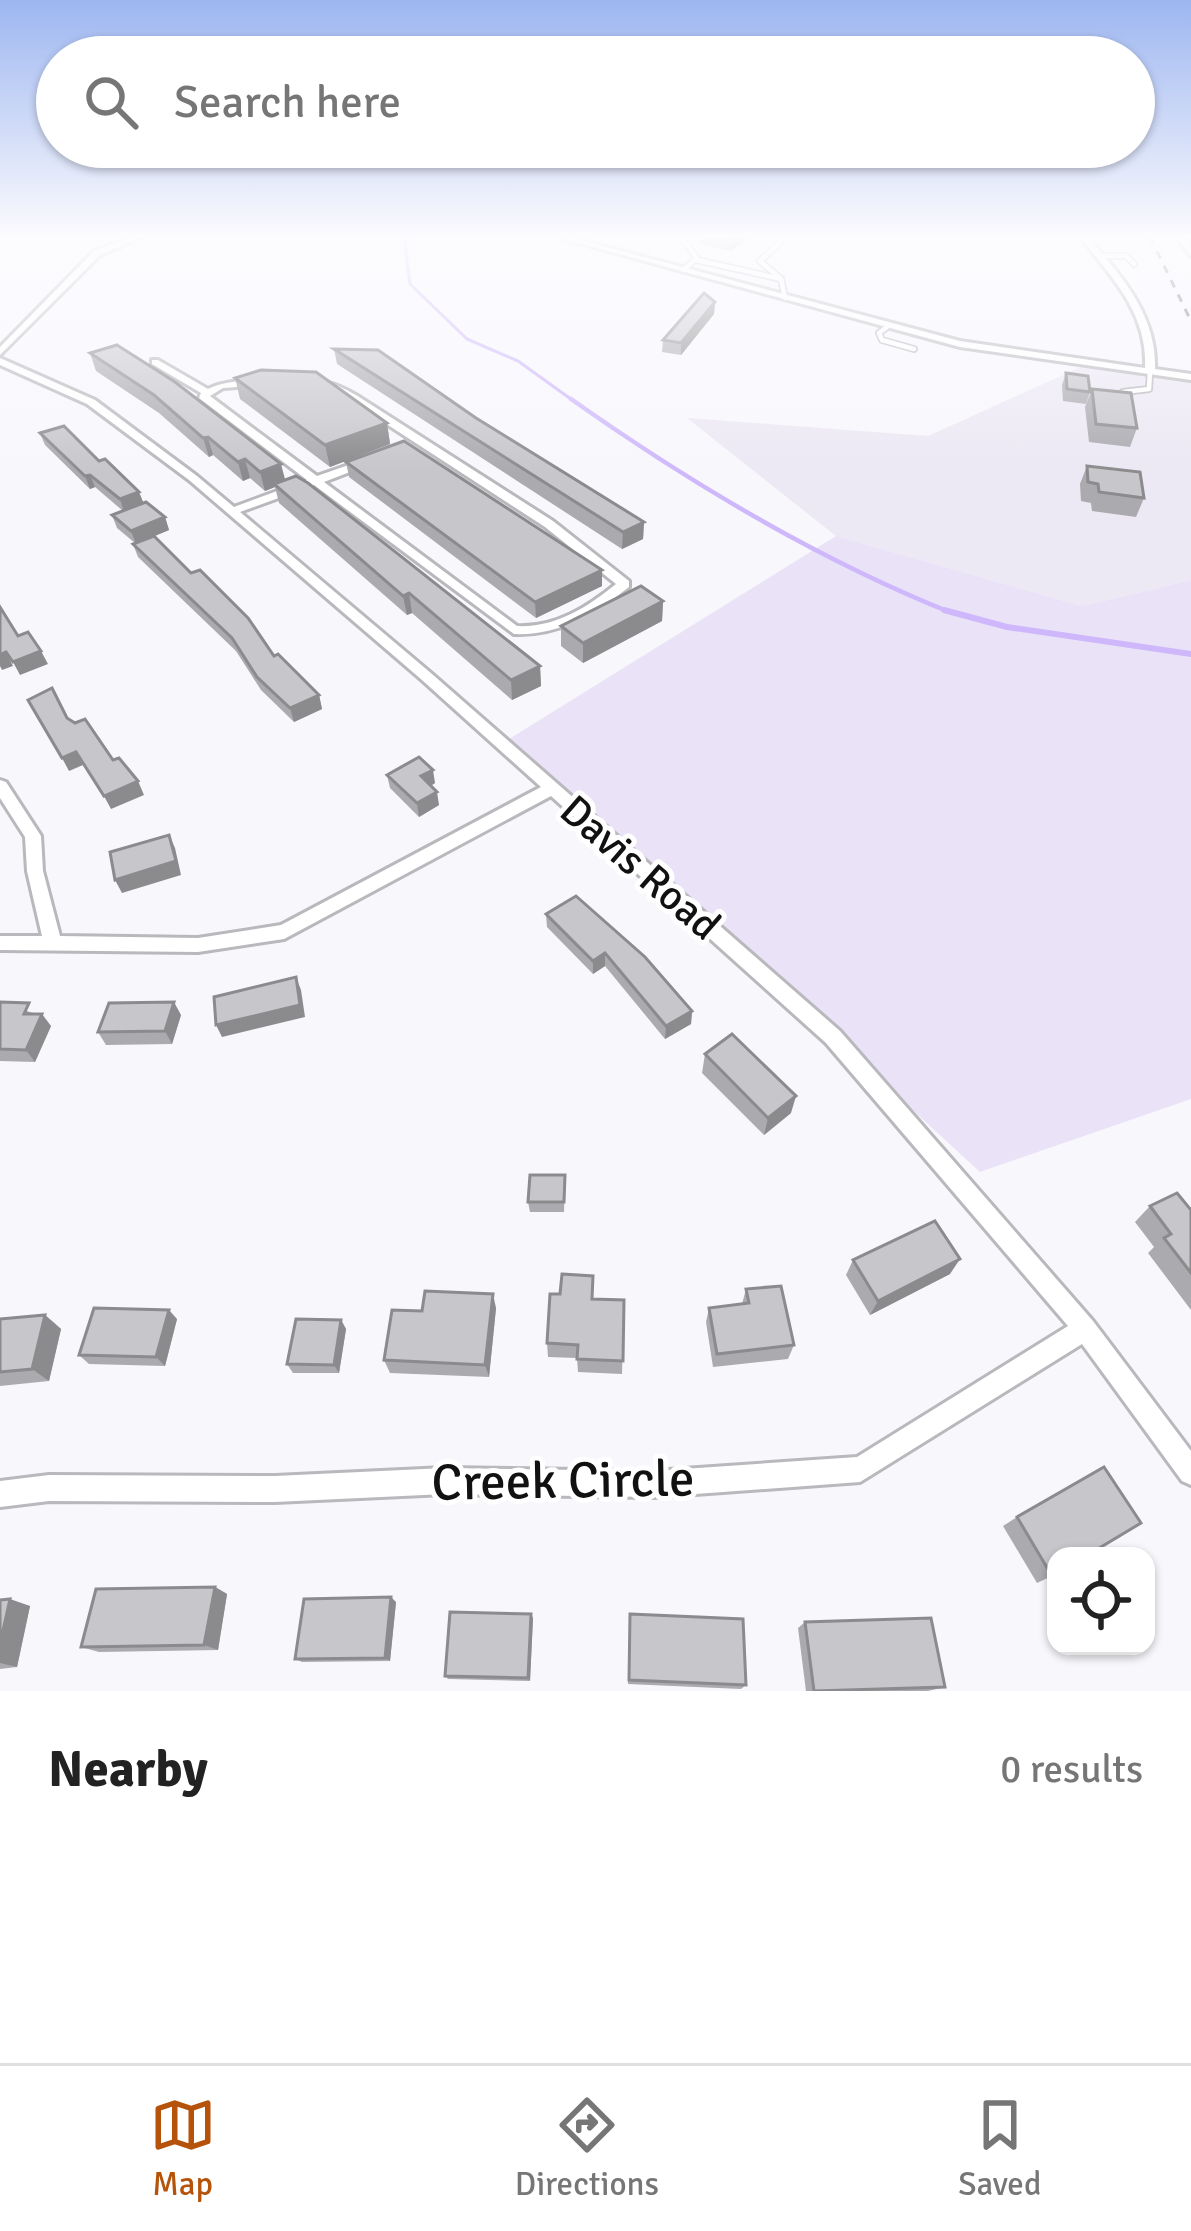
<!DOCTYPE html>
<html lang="en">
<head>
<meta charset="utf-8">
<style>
  :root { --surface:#fff; --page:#f6f6f6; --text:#222; --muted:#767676; --line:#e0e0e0; --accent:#b45309 }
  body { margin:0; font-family:Signika,sans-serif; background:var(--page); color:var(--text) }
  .controls { position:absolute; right:36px; bottom:36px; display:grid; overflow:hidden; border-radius:24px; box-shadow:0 3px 9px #0004 }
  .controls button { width:108px; height:108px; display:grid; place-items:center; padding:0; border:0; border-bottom:3px solid var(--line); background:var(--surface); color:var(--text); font:60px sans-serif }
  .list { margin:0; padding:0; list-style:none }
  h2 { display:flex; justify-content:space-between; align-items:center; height:156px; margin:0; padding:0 48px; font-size:51px }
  h2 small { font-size:39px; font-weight:400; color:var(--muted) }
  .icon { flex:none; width:66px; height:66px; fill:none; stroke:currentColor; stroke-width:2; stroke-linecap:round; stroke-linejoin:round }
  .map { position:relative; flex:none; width:1191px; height:1691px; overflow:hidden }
  .search { position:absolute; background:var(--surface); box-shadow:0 3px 9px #0004; left:36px; right:36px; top:36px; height:132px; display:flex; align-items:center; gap:30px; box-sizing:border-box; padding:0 42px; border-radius:66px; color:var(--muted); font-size:45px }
  .sheet { height:372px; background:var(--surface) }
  nav { display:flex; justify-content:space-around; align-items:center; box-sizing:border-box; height:168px; border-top:3px solid var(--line); background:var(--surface); font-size:33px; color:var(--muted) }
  nav a { display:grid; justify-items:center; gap:6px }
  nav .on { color:var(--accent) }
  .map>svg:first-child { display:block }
</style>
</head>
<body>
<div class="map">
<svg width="1191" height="1691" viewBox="0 0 1191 1691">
  <rect width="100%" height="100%" fill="#f8f7fc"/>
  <polygon fill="#ece8f4" points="1094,361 1191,371 1191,580 1082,606 836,536 687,418 928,436"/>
  <polygon fill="#eae3f8" points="836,536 1082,606 1191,580 1191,1099 980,1172 509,739"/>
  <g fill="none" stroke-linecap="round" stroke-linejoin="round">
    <polyline stroke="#ceb8fb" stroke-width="3" points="404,237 410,284 467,339 518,361 575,402"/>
    <path stroke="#ceb8fb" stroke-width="4.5" d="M 571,399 C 690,483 817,559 952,613"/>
    <polyline stroke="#ceb8fb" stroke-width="6" points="944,610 1007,627 1191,654"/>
    <defs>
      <g id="service">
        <polyline points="681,237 697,258 683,270"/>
        <polyline points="780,237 781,242 760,261 781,279 785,298"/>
        <polyline points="1100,256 1126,256 1134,264"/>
        <polyline points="697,260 781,279"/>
        <polyline points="887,327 879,333 882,340 914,349"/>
        <polyline points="1123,392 1149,389 1150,372"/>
      </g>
      <g id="minor">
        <polygon points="132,237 143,237 100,255 0,355 0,347 94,251"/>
        <path d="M 557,237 L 569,237 L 960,341 L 1145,368 C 1148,314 1112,277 1080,237 L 1088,237 C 1121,276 1157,315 1155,369 L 1191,374 L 1191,380 L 960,347 Z"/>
        <path d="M 0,358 L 95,400 L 197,476 L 234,507 L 307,480 L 199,398 L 201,393 L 152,364 L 152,360 L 158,360 L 208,389 C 229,376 302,379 328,383 C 338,385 347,390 356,395 L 553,521 L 629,581 L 629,587 C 595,614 558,636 514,634 L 314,485 L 240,512 L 432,674 L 840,1031 L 1093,1321 L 1191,1451 L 1191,1485 L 1182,1481 L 1082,1344 L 860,1482 L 654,1497 L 445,1494 L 275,1502 L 49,1501 L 0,1507 L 0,1481 L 49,1475 L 275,1476 L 445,1468 L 654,1471 L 857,1457 L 1068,1326 L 826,1043 L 551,796 L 284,939 L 198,952 L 0,950 L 0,936 L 42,936 L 27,871 L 25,837 L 0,798 L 0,780 L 6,782 L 41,836 L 43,871 L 60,936 L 198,938 L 281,925 L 541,787 L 422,680 L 189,480 L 87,404 L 0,365 ZM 251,386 L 328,389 L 348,399 L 545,527 L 616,584 C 588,607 555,628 517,626 L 324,482 L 368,465 L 368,461 L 360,461 L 317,476 L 210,396 L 223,388 Z"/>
      </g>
      <polygon id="tertiary" points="1176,237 1186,237 1191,245 1191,256"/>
    </defs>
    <use href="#service" stroke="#b9b8bc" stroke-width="8"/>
    <use href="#minor" stroke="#b9b8bc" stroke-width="6"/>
    <use href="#tertiary" stroke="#b9b8bc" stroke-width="6"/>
    <use href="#service" stroke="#fff" stroke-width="4.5"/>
    <use href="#minor" fill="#fff" fill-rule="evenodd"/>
    <use href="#tertiary" fill="#fff" fill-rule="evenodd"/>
    <polyline stroke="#6b6b6d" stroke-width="3" stroke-dasharray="8 8" stroke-linecap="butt" points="1150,237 1191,321"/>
  </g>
  <g fill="#abaaaf">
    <polygon points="700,237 752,237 730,251 699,244"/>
    <polygon points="715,302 714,314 681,355 662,352 663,340"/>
    <polygon points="334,349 476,418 644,522 643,539 622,549 337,364"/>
    <polygon points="90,353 285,480 540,666 541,686 512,700 412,613 407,615 279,503 275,487 265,491 250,478 243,481 213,455 209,457 159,413 96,371"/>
    <polygon points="1066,373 1090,392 1086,404 1063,401 1062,385"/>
    <polygon points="235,378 387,423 390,444 330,467 240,399"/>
    <polygon points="1092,389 1137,428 1130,447 1089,442 1085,407"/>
    <polygon points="40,433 99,461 143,503 165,517 169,530 154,536 274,656 319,695 322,709 294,722 261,690 236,651 138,557 133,544 135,543 117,528 112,515 123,511 95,487 90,489 45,445"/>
    <polygon points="346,462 602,570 602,586 536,618 349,477"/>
    <polygon points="1087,466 1144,498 1136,517 1092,511 1091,503 1081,501 1080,484"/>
    <polygon points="663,601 662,621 583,663 561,646 561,626"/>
    <polygon points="387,775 435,783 431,786 439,805 419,817 390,788"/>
    <polygon points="546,914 692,1011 691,1024 665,1039 605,966 593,974 547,927"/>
    <polygon points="0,1002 36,1014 51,1026 35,1062 0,1061"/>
    <polygon points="181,1015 172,1044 106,1045 98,1032"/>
    <polygon points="705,1054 791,1113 764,1135 702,1073"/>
    <polygon points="565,1175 564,1212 530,1212 528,1202"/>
    <polygon points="1150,1206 1191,1210 1191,1310 1148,1253 1154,1247 1135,1222"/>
    <polygon points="853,1260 950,1274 870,1315 846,1275"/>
    <polygon points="746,1289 794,1345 788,1359 713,1367 706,1322 709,1308 742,1304"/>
    <polygon points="560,1294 593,1299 624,1300 622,1374 578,1372 577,1358 548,1357 547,1343"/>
    <polygon points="496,1308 489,1377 390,1373 384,1360 422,1311"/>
    <polygon points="45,1315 61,1329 49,1381 0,1386 0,1319"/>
    <polygon points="177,1319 165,1366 89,1364 79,1355"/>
    <polygon points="341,1320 346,1329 339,1373 293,1373 287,1364"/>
    <polygon points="1017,1517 1056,1574 1037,1583 1003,1526"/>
    <polygon points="215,1587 227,1594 218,1650 99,1652 81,1647"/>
    <polygon points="0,1600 30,1606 17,1667 0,1669"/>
    <polygon points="396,1602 390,1661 302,1662 295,1659"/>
    <polygon points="630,1614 746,1685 741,1689 628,1684"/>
    <polygon points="533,1618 530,1681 448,1679 445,1676"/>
    <polygon points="805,1622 945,1687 928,1691 806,1691 798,1628"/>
  </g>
  <g fill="#8b8b8e">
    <polygon points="731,237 752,237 730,251"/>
    <polygon points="715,302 714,314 681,355 681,343"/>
    <polygon points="387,423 390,444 330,467 325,445"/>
    <polygon points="208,437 213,455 209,457 203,438"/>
    <polygon points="245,459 250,478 243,481 238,462"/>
    <polygon points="281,464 286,483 274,484 275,487 265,491 260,472"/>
    <polygon points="90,475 95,487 90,489 85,476"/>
    <polygon points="139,492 144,504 124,512 120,499"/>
    <polygon points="165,517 169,530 136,544 131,531"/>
    <polygon points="644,522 643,539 622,549 623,532"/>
    <polygon points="602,570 602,586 536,618 535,602"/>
    <polygon points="409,593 412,613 407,615 403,596"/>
    <polygon points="663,601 662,621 583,663 583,643"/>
    <polygon points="41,651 48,664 20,675 13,662"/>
    <polygon points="6,652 13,666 2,670 0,666 0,655"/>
    <polygon points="540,666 541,686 512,700 511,680"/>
    <polygon points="319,695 322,709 294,722 290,708"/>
    <polygon points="76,752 83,765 69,771 62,758"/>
    <polygon points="433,770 435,783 423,790 421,776"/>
    <polygon points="138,781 144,795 111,809 104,796"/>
    <polygon points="437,792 439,805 419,817 417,803"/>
    <polygon points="169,835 175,848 181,875 122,893 115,880"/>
    <polygon points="605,953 605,966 593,974 593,961"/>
    <polygon points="296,977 301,990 305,1017 222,1037 216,1025"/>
    <polygon points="174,1002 181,1015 172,1044 165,1031"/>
    <polygon points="692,1011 691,1024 665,1039 666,1026"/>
    <polygon points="42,1014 51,1026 35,1062 26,1050"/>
    <polygon points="796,1096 791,1113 764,1135 768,1118"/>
    <polygon points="960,1259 950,1274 870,1315 878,1301"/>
    <polygon points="493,1294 496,1308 489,1377 485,1365"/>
    <polygon points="169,1310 177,1319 165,1366 156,1357"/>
    <polygon points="45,1315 61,1329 49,1381 32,1369"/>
    <polygon points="341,1320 346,1329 339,1373 334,1365"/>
    <polygon points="215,1587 227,1594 218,1650 204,1645"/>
    <polygon points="391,1597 396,1602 390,1661 385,1658"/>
    <polygon points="10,1599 30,1606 17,1667 0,1663 0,1644"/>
    <polygon points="531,1614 533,1618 530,1681 528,1678"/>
  </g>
  <g fill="#c7c6cb" stroke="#8b8b8e" stroke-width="3">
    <polygon points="704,293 715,302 681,343 663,340"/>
    <polygon points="117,345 175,382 281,464 260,472 245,459 238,462 208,437 203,438 154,395 90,353"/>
    <polygon points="334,349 378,350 476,418 644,522 623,532"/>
    <polygon points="261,370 316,372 387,423 325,445 235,378"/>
    <polygon points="1066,373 1088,376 1090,392 1067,389"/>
    <polygon points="1092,389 1131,393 1137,428 1096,424"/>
    <polygon points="64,426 99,461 105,459 139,492 120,499 90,475 85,476 40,433"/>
    <polygon points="404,441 602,570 535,602 346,462"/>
    <polygon points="1087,466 1140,472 1144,498 1099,492 1098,484 1088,482"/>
    <polygon points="296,476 308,483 540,666 511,680 409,593 403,596 274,484"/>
    <polygon points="146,502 165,517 131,531 112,515"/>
    <polygon points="154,536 191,573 200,570 248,618 274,656 278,654 319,695 290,708 257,677 232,638 133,544"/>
    <polygon points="641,586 663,601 583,643 561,626"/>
    <polygon points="0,607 18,636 28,632 41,651 13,662 6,652 0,655"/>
    <polygon points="52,688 67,718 75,723 85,719 113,760 119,758 138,781 104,796 76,752 62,758 28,700"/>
    <polygon points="419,757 433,770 421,776 437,792 417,803 387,775"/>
    <polygon points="169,835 176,861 115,880 110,852"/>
    <polygon points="576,896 645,957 692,1011 666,1026 605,953 593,961 546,914"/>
    <polygon points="296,977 300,1005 216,1025 214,997"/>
    <polygon points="0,1002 29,1003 24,1014 42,1014 26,1050 0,1049"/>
    <polygon points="174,1002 165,1031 98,1032 109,1003"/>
    <polygon points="732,1034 796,1096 768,1118 705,1054"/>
    <polygon points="530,1175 565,1175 564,1202 528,1202"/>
    <polygon points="1177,1193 1191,1210 1191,1273 1164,1238 1171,1234 1150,1206"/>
    <polygon points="935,1221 960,1259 878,1301 853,1260"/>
    <polygon points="562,1274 593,1276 592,1299 624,1300 623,1361 577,1359 578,1345 547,1343 550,1294 560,1294"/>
    <polygon points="781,1286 794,1345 717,1354 709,1308 749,1303 746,1289"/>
    <polygon points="425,1291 493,1294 485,1365 384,1360 392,1310 422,1311"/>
    <polygon points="94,1308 169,1310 156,1357 79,1355"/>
    <polygon points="45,1315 32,1369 0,1372 0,1319"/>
    <polygon points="296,1319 341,1320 334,1365 287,1364"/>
    <polygon points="1104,1467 1141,1523 1086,1556 1056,1556 1056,1574 1052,1576 1017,1517"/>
    <polygon points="215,1587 204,1645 81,1647 96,1589"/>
    <polygon points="391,1597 385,1658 295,1659 304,1599"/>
    <polygon points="10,1599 0,1644 0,1600"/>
    <polygon points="450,1612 531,1614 528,1678 445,1676"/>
    <polygon points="630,1614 743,1619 746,1685 629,1680"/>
    <polygon points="931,1618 945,1687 814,1691 805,1622"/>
  </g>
  <linearGradient id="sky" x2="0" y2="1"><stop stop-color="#9db6f0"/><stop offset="0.5" stop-color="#fcfbfe"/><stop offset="1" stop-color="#fcfbfe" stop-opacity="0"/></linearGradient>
  <rect width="1191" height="473" fill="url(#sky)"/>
  <g text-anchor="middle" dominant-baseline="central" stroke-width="10" stroke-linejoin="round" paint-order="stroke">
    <g font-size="42" fill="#111112" stroke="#fff">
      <text transform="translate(640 868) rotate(41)">Davis Road</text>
    </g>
    <g font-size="51" fill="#111112" stroke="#fff">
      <text transform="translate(563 1481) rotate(-1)">Creek Circle</text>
    </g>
  </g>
</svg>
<div class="controls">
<button><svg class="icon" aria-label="locate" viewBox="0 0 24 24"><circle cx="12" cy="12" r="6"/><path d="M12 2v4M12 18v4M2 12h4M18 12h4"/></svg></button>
</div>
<div class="search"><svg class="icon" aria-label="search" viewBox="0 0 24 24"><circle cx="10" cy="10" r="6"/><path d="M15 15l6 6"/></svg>Search here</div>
</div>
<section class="sheet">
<h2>Nearby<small>0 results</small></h2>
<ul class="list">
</ul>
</section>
<nav>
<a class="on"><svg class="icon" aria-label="map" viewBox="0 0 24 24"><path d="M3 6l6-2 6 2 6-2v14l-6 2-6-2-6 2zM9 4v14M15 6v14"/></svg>Map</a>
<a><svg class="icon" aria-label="directions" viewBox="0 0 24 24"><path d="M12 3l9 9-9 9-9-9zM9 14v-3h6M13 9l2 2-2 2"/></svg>Directions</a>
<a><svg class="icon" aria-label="saved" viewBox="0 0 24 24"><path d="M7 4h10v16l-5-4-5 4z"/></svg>Saved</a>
</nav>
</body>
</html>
